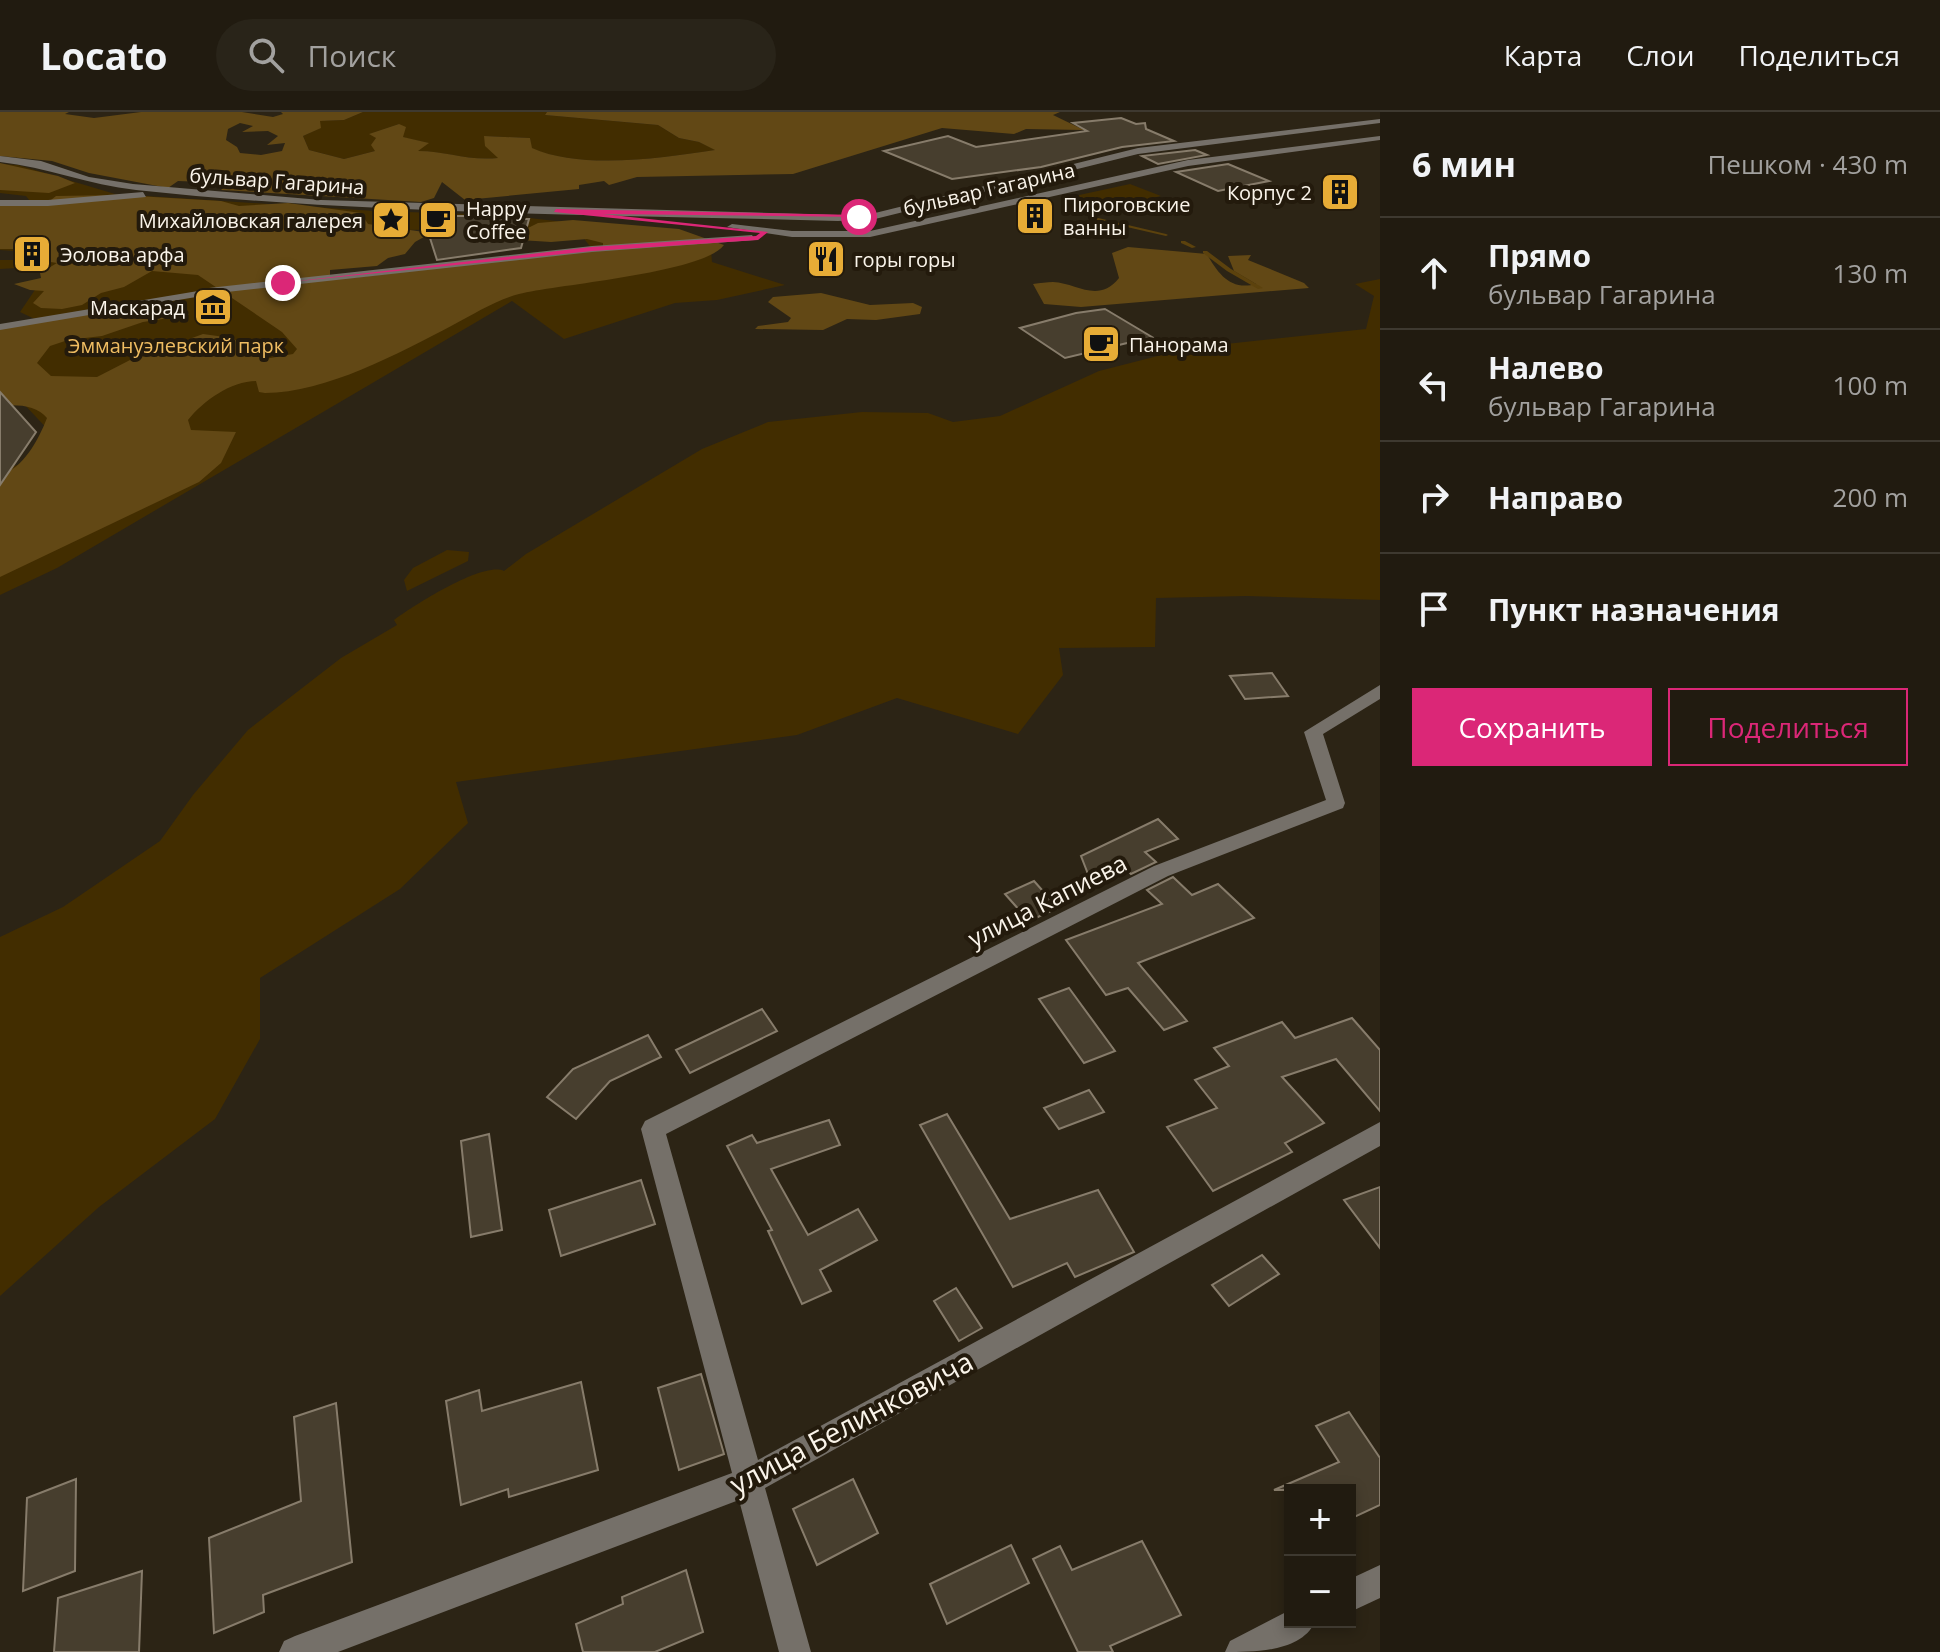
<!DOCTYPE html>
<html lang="ru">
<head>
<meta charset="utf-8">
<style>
  :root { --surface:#211b10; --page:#292419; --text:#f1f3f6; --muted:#a2a19f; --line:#3e3930; --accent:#db2777 }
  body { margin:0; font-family:"Open Sans",sans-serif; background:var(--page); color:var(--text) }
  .controls { position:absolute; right:24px; bottom:24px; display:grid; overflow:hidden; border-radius:0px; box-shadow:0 4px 12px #0003 }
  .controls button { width:72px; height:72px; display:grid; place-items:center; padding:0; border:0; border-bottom:2px solid var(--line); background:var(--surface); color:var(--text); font:40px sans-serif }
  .stop { position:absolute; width:24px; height:24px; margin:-18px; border:6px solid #db2777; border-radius:50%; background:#fff }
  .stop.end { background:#db2777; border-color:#fff; box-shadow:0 2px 8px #0008 }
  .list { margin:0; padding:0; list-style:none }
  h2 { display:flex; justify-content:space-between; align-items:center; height:104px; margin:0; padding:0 32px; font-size:34px }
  h2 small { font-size:26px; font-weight:400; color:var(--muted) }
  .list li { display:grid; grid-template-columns:52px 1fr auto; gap:24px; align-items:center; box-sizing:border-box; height:112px; padding:0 32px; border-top:2px solid var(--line) }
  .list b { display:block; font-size:30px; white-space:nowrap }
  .list p { margin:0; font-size:26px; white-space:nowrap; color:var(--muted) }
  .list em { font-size:26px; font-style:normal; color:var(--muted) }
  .actions { display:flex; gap:16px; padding:24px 32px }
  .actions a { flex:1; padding:18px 0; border:2px solid var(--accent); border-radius:0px; text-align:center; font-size:28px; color:var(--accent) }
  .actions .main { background:var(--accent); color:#fff }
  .icon { flex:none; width:44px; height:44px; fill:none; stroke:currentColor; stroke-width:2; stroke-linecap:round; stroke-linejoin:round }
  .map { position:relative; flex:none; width:1380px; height:1540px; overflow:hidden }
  header { display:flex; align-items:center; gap:48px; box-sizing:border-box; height:112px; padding:0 40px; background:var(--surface); border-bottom:2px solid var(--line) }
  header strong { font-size:38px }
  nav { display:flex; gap:44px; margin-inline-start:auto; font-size:28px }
  .search { width:560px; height:72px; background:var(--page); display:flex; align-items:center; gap:20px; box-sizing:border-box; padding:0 28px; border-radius:44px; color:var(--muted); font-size:30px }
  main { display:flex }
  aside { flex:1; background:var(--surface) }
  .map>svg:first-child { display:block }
</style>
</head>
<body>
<header>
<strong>Locato</strong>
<div class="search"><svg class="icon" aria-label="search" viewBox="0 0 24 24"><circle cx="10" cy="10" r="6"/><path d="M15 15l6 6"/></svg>Поиск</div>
<nav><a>Карта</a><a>Слои</a><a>Поделиться</a></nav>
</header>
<main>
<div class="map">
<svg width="1380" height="1540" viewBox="0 0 1380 1540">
  <rect width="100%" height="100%" fill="#2c2415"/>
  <g fill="#422d00" fill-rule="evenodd">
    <path d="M 363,0 L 547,0 L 545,3 L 658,13 L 679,26 L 699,30 L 716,38 C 663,46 581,58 531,36 L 530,26 L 484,24 L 499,46 C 467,49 446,39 416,39 L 428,31 L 402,25 L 399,12 L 370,22 L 377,26 L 375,39 L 344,47 L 309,38 L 303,24 L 320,16 L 319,9 L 344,8 Z"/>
    <path d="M 0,52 L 18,53 L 115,82 L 374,99 L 503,103 L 710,127 L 712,150 L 785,173 L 717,188 L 675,191 L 564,227 L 512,189 L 57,456 L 0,483 L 0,359 L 26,350 L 54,324 L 21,289 L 45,212 L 20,200 L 51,154 L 0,157 L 0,148 L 25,148 L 42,141 L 0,138 L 0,91 L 30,89 L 26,84 L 0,81 ZM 582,116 L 585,128 L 597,143 L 298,178 L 312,119 Z"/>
    <polygon points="1130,72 1161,84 1100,99 1070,85"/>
    <path d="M 1380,167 L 1380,488 L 1247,484 L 1156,486 L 1155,535 L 1059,536 L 1063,563 L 1018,622 L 897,586 L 797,623 L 456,670 L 468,711 L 400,777 L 260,866 L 260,927 L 215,1007 L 99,1095 L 0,1184 L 0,825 L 63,795 L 160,729 L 193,683 L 248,618 L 341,546 L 397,513 L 394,508 C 413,494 483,449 504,459 L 526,442 L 702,337 L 768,310 L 862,300 L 928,301 L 953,310 L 1000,304 L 1099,259 L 1189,236 L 1366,217 L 1374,184 L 1355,172 Z"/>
    <polygon points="447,438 469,440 468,449 407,479 404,468 413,456"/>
  </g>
  <g fill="#624815" fill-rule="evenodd">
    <path d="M 0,0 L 69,0 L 65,2 L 94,6 L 141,0 L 242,0 L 273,5 L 283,2 L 281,0 L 363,0 L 344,8 L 320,9 L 321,16 L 303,24 L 309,38 L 344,47 L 375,39 L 371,33 L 376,26 L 369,22 L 399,12 L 406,15 L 403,25 L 429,31 L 418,39 C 447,39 467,49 498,46 L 485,34 L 484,24 L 530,26 L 532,36 C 581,58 663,46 715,38 L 699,30 L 679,26 L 658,13 L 545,3 L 547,0 L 1060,0 L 1053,3 L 1084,18 L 1026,17 L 1014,22 L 942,16 L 793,62 L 637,65 L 609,73 L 604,69 L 579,73 L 579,77 L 465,88 L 442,70 L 434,86 L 421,90 L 221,78 L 228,71 L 178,69 L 168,76 L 89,61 L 52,49 L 0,44 ZM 240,11 L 253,14 L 242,20 L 268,19 L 278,24 L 267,33 L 285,31 L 282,39 L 261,43 L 240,41 L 237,35 L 226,28 L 228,17 Z"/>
    <polygon points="0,51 58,64 75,71 49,81 0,78"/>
    <path d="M 120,83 L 221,89 L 239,94 L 288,91 L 361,101 L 368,112 L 431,121 L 415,130 L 405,142 L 388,146 L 377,154 L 330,158 L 330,163 L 350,166 L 603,137 L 603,131 L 587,127 L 551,130 L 491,126 L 524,118 L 538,111 L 573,108 L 679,117 L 724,133 C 703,161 560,172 519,182 C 496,188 474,202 453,213 C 399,241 326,281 265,281 L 259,280 L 256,269 C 231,269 203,289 188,308 L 191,318 L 236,320 L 221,351 L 199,370 L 0,465 L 0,364 C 24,355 38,329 47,306 C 37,293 16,292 0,294 L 0,216 C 51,209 139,185 187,199 L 189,203 L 143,210 L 102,224 L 68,228 L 50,234 L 37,251 L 51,264 L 97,265 L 132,247 L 184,234 L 192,226 L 203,222 L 232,226 L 265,247 L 293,242 L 297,237 L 282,220 L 198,163 L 152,159 L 124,175 L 101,181 L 82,193 L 62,197 L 41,196 L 33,191 L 44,179 L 30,178 L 14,172 L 41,166 L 40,161 L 57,151 L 38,148 L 48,141 L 45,137 L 0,137 L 0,93 L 46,92 L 56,84 Z"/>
    <path d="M 1128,135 L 1207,142 C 1218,162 1231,179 1256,172 L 1234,159 L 1228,144 L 1251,143 L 1248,148 L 1304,171 L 1309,176 L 1081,195 L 1044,192 L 1033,172 C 1040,171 1047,170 1053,170 C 1077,171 1098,192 1119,166 L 1112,141 Z"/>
    <polygon points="821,181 870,193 913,191 922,195 920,202 876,208 847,207 823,218 755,217 758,214 788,210 791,206 768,190 773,185"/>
  </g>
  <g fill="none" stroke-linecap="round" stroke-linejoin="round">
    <g fill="#5c420d" fill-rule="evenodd">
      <polygon points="1094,105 1166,122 1168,123 1166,124 1092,107"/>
      <polygon points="1181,129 1185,129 1196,135 1192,136 1181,131"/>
      <polygon points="1203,139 1207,139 1231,157 1263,176 1258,177 1227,159 1203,141"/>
    </g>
  </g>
  <g fill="#473e2e" stroke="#877c6b" stroke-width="2">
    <polygon points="1121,6 1136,12 1145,11 1146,17 1174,29 1122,35 1041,55 952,67 884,39 948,24 976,35 1087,19 1073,11"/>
    <polygon points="1195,38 1207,43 1158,52 1142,44"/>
    <polygon points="1228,52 1269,69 1218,79 1176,60"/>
    <polygon points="423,104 501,104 500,107 529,107 521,136 437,148"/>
    <polygon points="1105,197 1152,225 1065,246 1020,216 1076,201"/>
    <polygon points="0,280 36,320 0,373"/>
    <polygon points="1272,561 1288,584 1245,587 1230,564"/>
    <polygon points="1158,707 1178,727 1145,740 1156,750 1131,762 1118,750 1088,762 1081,744"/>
    <polygon points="1173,765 1192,783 1218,772 1254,806 1138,851 1187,909 1164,918 1128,876 1106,883 1066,828 1162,792 1147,778"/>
    <polygon points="1034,769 1058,796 1029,809 1005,782"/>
    <polygon points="1069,876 1115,939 1084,951 1039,887"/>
    <polygon points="762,897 777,919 690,961 676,938"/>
    <polygon points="1352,906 1380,938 1380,999 1336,947 1282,965 1324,1011 1285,1031 1292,1040 1213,1079 1167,1015 1217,996 1195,968 1229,954 1214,936 1282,910 1295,926"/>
    <polygon points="648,923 661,945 610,969 576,1007 547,985 573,957"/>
    <polygon points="1089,978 1104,1000 1059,1017 1044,996"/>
    <polygon points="947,1002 1010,1107 1098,1078 1134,1140 1075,1165 1067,1151 1013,1175 920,1013"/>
    <polygon points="829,1008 840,1033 771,1057 808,1123 858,1097 877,1128 820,1158 831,1179 802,1192 768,1119 772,1118 727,1034 752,1023 757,1031"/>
    <polygon points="489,1022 502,1118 471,1125 461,1029"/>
    <polygon points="641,1068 655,1112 561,1144 549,1098"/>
    <polygon points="1380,1075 1380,1136 1344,1088"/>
    <polygon points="1262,1143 1279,1162 1229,1194 1212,1173"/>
    <polygon points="956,1176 982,1216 959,1229 934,1189"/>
    <polygon points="701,1262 724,1342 679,1358 658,1276"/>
    <polygon points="581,1270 598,1358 509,1385 508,1377 461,1393 446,1289 479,1278 482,1299"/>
    <polygon points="336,1291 352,1450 263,1483 264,1500 214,1521 209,1426 301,1389 294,1305"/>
    <polygon points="1349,1300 1380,1346 1380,1393 1350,1407 1350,1378 1274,1378 1339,1350 1316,1314"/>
    <polygon points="76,1367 75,1459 23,1479 27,1386"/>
    <polygon points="853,1367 878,1421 817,1453 793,1397"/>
    <polygon points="1142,1429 1181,1503 1110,1534 1113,1540 1078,1540 1033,1447 1060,1434 1072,1458"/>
    <polygon points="1011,1433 1029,1471 947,1512 930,1472"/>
    <polygon points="686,1458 703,1520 655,1540 583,1540 576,1512 623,1492 622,1485"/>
    <polygon points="142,1459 139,1540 54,1540 58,1486"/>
  </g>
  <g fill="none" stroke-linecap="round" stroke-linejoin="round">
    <g fill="#757069" fill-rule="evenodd">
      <path d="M 1380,7 L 1380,11 L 1138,42 L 875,107 L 838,109 C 604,102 369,103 136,78 C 89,73 46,55 0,50 L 0,44 L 41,49 L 89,65 L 133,72 L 321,88 L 838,103 L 875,101 L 1138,36 Z"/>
      <polygon points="1380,24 1380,28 1188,54 870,125 792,125 727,115 732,112 792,119 870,119 1188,48"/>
      <polygon points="143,80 146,85 48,94 0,94 0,88 48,88"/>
      <polygon points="752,123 755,128 592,140 209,182 204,179 209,176 592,134"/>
      <polygon points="198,179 203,182 202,184 0,218 0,212"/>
      <polygon points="1380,573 1380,587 1323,622 1345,691 1343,696 1168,764 666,1022 758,1348 1380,1010 1380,1034 765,1376 811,1540 779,1540 739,1388 338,1540 279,1540 284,1529 295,1524 732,1361 641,1017 645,1009 1154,754 1326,688 1304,620"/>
      <polygon points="1380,1453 1380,1486 1350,1500 1350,1467"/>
      <path d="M 1290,1498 L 1290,1510 L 1315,1510 C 1301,1540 1255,1540 1225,1540 L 1230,1529 Z"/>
    </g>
  </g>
  <polygon fill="#db2777" points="556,97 859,103 862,105 603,102 768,120 758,128 592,139 280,171 592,135 756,124 760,121 554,100"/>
  <defs>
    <symbol id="building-square" viewBox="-11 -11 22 22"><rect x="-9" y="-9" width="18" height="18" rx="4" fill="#e7ac36" stroke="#231a0c"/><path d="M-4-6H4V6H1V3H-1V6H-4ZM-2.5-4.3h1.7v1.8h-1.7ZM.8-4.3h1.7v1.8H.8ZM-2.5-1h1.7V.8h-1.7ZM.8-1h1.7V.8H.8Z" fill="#111"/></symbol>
    <symbol id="sight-square" viewBox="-11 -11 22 22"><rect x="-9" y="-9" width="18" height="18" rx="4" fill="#e7ac36" stroke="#231a0c"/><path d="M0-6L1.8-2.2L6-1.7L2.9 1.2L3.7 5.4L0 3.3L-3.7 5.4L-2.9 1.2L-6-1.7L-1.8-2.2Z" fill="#111"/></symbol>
    <symbol id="cafe-square" viewBox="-11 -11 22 22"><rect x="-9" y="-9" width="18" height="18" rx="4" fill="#e7ac36" stroke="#231a0c"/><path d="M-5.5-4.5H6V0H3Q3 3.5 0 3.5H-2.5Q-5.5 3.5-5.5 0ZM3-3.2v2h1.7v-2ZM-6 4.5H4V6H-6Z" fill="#111"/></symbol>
    <symbol id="restaurant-square" viewBox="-11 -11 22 22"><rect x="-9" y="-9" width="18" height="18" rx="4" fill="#e7ac36" stroke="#231a0c"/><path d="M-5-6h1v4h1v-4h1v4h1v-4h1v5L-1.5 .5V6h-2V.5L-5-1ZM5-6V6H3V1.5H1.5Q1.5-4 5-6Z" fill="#111"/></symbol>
    <symbol id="museum-square" viewBox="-11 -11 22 22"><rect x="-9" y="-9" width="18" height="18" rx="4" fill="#e7ac36" stroke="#231a0c"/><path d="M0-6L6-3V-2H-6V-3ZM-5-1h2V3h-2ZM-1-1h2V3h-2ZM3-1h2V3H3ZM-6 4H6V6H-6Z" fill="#111"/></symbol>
  </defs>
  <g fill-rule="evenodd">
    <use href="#building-square" x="1318" y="58" width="44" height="44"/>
    <use href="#building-square" x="1013" y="82" width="44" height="44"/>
    <use href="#sight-square" x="369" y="86" width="44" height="44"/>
    <use href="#cafe-square" x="416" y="86" width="44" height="44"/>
    <use href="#building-square" x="10" y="120" width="44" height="44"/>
    <use href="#restaurant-square" x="804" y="125" width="44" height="44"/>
    <use href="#museum-square" x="191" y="173" width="44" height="44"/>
    <use href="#cafe-square" x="1079" y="210" width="44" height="44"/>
  </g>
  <g text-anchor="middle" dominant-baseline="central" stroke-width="8" stroke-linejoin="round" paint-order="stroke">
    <g font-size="20" fill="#faf4ea" stroke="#231a0c">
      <text transform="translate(277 69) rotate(4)">бульвар Гагарина</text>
      <text transform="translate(989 77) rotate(-13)">бульвар Гагарина</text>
    </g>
    <g font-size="20" fill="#faf4ea" stroke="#231a0c" text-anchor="start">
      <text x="1312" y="80" text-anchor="end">Корпус 2</text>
      <text x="1063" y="92">Пироговские<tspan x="1063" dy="23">ванны</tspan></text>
      <text x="466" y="96">Happy<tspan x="466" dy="23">Coffee</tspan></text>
      <text x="363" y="108" text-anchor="end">Михайловская галерея</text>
      <text x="60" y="142">Эолова арфа</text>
      <text x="854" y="147">горы горы</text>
      <text x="185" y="195" text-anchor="end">Маскарад</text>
      <text x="1129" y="232">Панорама</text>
    </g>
    <g font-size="20" fill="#f0bd62" stroke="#231a0c">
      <text x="176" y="233">Эммануэлевский парк</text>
    </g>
    <g font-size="24" fill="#faf4ea" stroke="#231a0c">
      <text transform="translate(1047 788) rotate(-27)">улица Капиева</text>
    </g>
    <g font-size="28" fill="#faf4ea" stroke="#231a0c">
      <text transform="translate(851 1310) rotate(-28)">улица Белинковича</text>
    </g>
  </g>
</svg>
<div class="controls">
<button>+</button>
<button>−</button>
</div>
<div class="stop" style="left:859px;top:105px"></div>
<div class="stop end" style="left:283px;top:171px"></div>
</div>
<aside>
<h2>6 мин<small>Пешком · 430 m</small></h2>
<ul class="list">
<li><svg class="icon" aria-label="ahead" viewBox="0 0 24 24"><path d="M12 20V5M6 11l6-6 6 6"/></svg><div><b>Прямо</b><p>бульвар Гагарина</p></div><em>130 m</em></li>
<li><svg class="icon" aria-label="left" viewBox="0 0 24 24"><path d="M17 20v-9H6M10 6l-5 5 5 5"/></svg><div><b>Налево</b><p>бульвар Гагарина</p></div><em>100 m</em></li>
<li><svg class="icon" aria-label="right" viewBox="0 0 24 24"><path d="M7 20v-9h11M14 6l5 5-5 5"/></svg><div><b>Направо</b></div><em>200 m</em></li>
<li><svg class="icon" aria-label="arrive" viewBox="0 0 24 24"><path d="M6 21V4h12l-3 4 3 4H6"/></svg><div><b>Пункт назначения</b></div></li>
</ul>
<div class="actions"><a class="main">Сохранить</a><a>Поделиться</a></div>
</aside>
</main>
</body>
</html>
